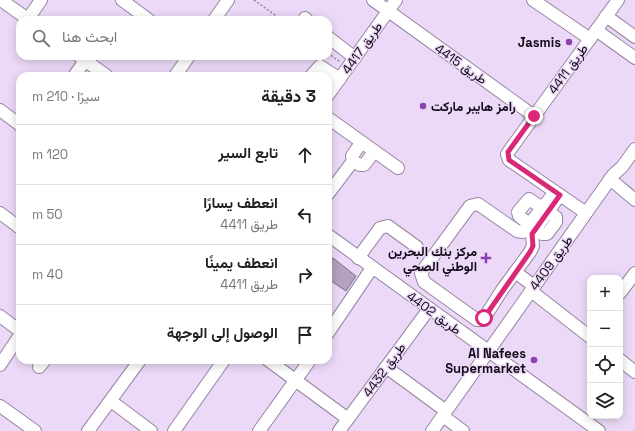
<!DOCTYPE html>
<html lang="ar">
<head>
<meta charset="utf-8">
<style>
  :root { --surface:#fff; --page:#f2f2f2; --text:#202124; --muted:#757577; --line:#e0e0e0 }
  body { margin:0; font-family:"Space Grotesk",Vazirmatn,sans-serif; background:var(--page); color:var(--text); direction:rtl }
  .controls { position:absolute; right:12px; bottom:12px; display:grid; overflow:hidden; border-radius:8px; box-shadow:0 2px 10px #0003 }
  .controls button { width:36px; height:36px; display:grid; place-items:center; padding:0; border:0; border-bottom:1px solid var(--line); background:var(--surface); color:var(--text); font:20px sans-serif }
  .stop { position:absolute; width:12px; height:12px; margin:-9px; border:3px solid #db2777; border-radius:50%; background:#fff }
  .stop.end { background:#db2777; border-color:#fff; box-shadow:0 1px 4px #0008 }
  .list { margin:0; padding:0; list-style:none }
  h2 { display:flex; justify-content:space-between; align-items:center; height:52px; margin:0; padding:0 16px; font-size:17px }
  h2 small { font-size:13px; font-weight:400; color:var(--muted) }
  .list li { display:grid; grid-template-columns:26px 1fr auto; gap:12px; align-items:center; box-sizing:border-box; height:60px; padding:0 16px; border-top:1px solid var(--line) }
  .list b { display:block; font-size:15px; white-space:nowrap }
  .list p { margin:0; font-size:13px; white-space:nowrap; color:var(--muted) }
  .list em { font-size:13px; font-style:normal; color:var(--muted) }
  .icon { flex:none; width:22px; height:22px; fill:none; stroke:currentColor; stroke-width:2; stroke-linecap:round; stroke-linejoin:round }
  .map { position:relative; flex:none; width:635px; height:431px; overflow:hidden; direction:ltr }
  .search { position:absolute; background:var(--surface); box-shadow:0 2px 10px #0003; left:16px; top:16px; width:316px; height:44px; display:flex; align-items:center; gap:10px; box-sizing:border-box; padding:0 14px; border-radius:12px; color:var(--muted); font-size:15px }
  .panel { position:absolute; background:var(--surface); box-shadow:0 2px 10px #0003; left:16px; top:72px; width:316px; height:292px; border-radius:12px; direction:rtl }
  .map>svg:first-child { display:block }
</style>
</head>
<body>
<div class="map">
<svg width="635" height="431" viewBox="0 0 635 431">
  <rect width="100%" height="100%" fill="#ecd9f8"/>
  <polygon fill="#b3a1bf" stroke="#806f8b" points="333,258 356,276 346,291 328,279 328,265"/>
  <g fill="none" stroke-linecap="round" stroke-linejoin="round">
    <defs>
      <g id="minor">
        <polyline points="1,0 29,20"/>
        <polyline points="122,0 149,20"/>
        <polyline points="373,0 534,116"/>
        <polyline points="533,0 590,39"/>
        <polyline points="606,16 635,37"/>
        <polyline points="305,18 307,20"/>
        <polyline points="28,19 41,0"/>
        <polyline points="214,20 228,0"/>
        <polyline points="596,30 635,58"/>
        <polyline points="328,37 355,58"/>
        <polyline points="79,56 107,76"/>
        <polyline points="74,76 85,61"/>
        <polyline points="175,76 189,56"/>
        <polyline points="311,76 320,66 340,79"/>
        <polyline points="328,95 396,0"/>
        <polyline points="0,110 20,125"/>
        <polyline points="328,118 398,168"/>
        <polyline points="361,143 352,156 353,161 360,165 364,165 374,152"/>
        <polyline points="610,179 635,200"/>
        <polyline points="555,192 523,232 517,231 478,204 470,206 421,273 424,282 477,320 483,320 502,290 530,252 533,246 532,234 560,195"/>
        <polyline points="328,194 353,161"/>
        <polygon points="529,199 556,217 556,222 547,234 542,234 519,216 518,212"/>
        <polyline points="0,213 20,228"/>
        <polyline points="586,213 509,160 507,154 618,0"/>
        <polyline points="328,235 599,431"/>
        <polyline points="358,258 380,228 388,226 417,247"/>
        <polyline points="515,272 534,286"/>
        <polyline points="531,291 590,337"/>
        <polyline points="620,293 635,273"/>
        <polyline points="0,316 20,331"/>
        <polyline points="328,333 372,268"/>
        <polyline points="268,360 348,419"/>
        <polyline points="620,360 635,372"/>
        <polyline points="0,365 20,335"/>
        <polyline points="39,367 45,360"/>
        <polyline points="386,367 446,411"/>
        <polyline points="111,401 151,431"/>
        <polyline points="0,406 35,431"/>
        <polyline points="443,416 463,431"/>
        <polyline points="88,431 140,360"/>
        <polyline points="174,431 224,360"/>
        <polyline points="259,431 310,360"/>
        <polyline points="339,431 429,309"/>
        <polyline points="432,431 613,175 622,167 635,149"/>
      </g>
    </defs>
    <use href="#minor" stroke="#9785a2" stroke-width="14"/>
    <g stroke="#93859b" stroke-width="1.5" stroke-dasharray="2 2" stroke-linecap="butt">
      <polyline points="254,0 282,20"/>
      <polyline points="328,53 340,62"/>
    </g>
    <use href="#minor" stroke="#fff" stroke-width="12"/>
  </g>
  <g fill="none" stroke-linecap="round" stroke-linejoin="round">
    <polyline stroke="#db2777" stroke-width="5" points="484,318 530,252 533,246 532,234 560,195 509,160 508,152 534,116"/>
  </g>
  <g fill="#8c41b2" stroke="#ecd9f8" stroke-width="1.5">
    <circle cx="569" cy="42" r="4"/>
    <circle cx="423" cy="106" r="4"/>
    <path d="M484 252h4v4h4v4h-4v4h-4v-4h-4v-4h4z"/>
    <circle cx="534" cy="360" r="4"/>
  </g>
  <g text-anchor="middle" dominant-baseline="central" stroke-width="3" stroke-linejoin="round" paint-order="stroke">
    <g font-size="13" font-weight="bold" fill="#110b15" stroke="#ecd9f8" text-anchor="end">
      <text x="561" y="42">Jasmis</text>
      <text x="431" y="106" text-anchor="start">رامز هايبر ماركت</text>
      <text x="477" y="251">مركز بنك البحرين<tspan x="477" dy="15">الوطني الصحي</tspan></text>
      <text x="526" y="353">Al Nafees<tspan x="526" dy="15">Supermarket</tspan></text>
    </g>
    <g font-size="13" fill="#110b15" stroke="#ecd9f8">
      <text transform="translate(362 48) rotate(-55)">طريق 4417</text>
      <text transform="translate(461 64) rotate(35)">طريق 4415</text>
      <text transform="translate(568 69) rotate(-54)">طريق 4411</text>
      <text transform="translate(551 263) rotate(-54)">طريق 4409</text>
      <text transform="translate(434 313) rotate(36)">طريق 4402</text>
      <text transform="translate(384 370) rotate(-54)">طريق 4432</text>
    </g>
  </g>
</svg>
<div class="controls">
<button>+</button>
<button>−</button>
<button><svg class="icon" aria-label="locate" viewBox="0 0 24 24"><circle cx="12" cy="12" r="6"/><path d="M12 2v4M12 18v4M2 12h4M18 12h4"/></svg></button>
<button><svg class="icon" aria-label="layers" viewBox="0 0 24 24"><path d="M12 4l9 5-9 5-9-5zM3 14l9 5 9-5"/></svg></button>
</div>
<div class="stop" style="left:484px;top:318px"></div>
<div class="stop end" style="left:534px;top:116px"></div>
<div class="search"><svg class="icon" aria-label="search" viewBox="0 0 24 24"><circle cx="10" cy="10" r="6"/><path d="M15 15l6 6"/></svg>ابحث هنا</div>
<section class="panel">
<h2>3 دقيقة<small>سيرًا · 210 m</small></h2>
<ul class="list">
<li><svg class="icon" aria-label="ahead" viewBox="0 0 24 24"><path d="M12 20V5M6 11l6-6 6 6"/></svg><div><b>تابع السير</b></div><em>120 m</em></li>
<li><svg class="icon" aria-label="left" viewBox="0 0 24 24"><path d="M17 20v-9H6M10 6l-5 5 5 5"/></svg><div><b>انعطف يسارًا</b><p>طريق 4411</p></div><em>50 m</em></li>
<li><svg class="icon" aria-label="right" viewBox="0 0 24 24"><path d="M7 20v-9h11M14 6l5 5-5 5"/></svg><div><b>انعطف يمينًا</b><p>طريق 4411</p></div><em>40 m</em></li>
<li><svg class="icon" aria-label="arrive" viewBox="0 0 24 24"><path d="M6 21V4h12l-3 4 3 4H6"/></svg><div><b>الوصول إلى الوجهة</b></div></li>
</ul>
</section>
</div>
</body>
</html>
